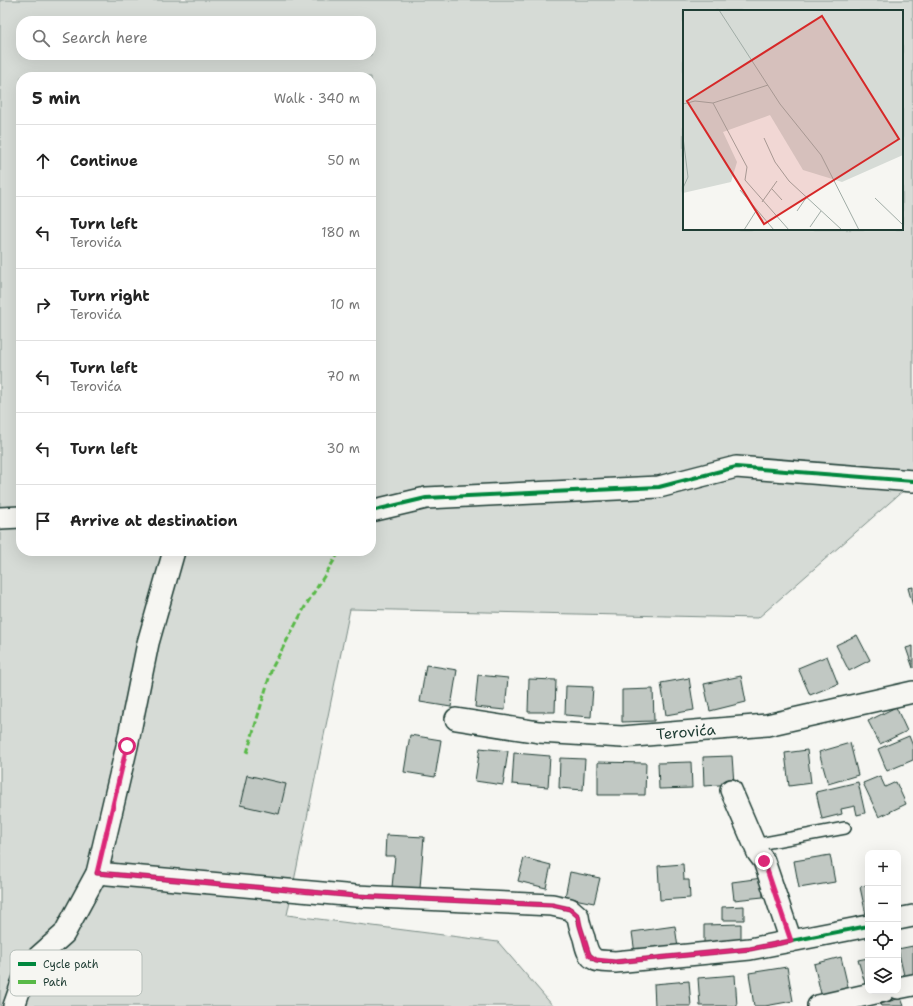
<!DOCTYPE html>
<html lang="en">
<head>
<meta charset="utf-8">
<style>
  :root { --surface:#fff; --page:#f6f6f6; --text:#222; --muted:#767676; --line:#e0e0e0 }
  body { margin:0; font-family:"Shantell Sans",sans-serif; background:var(--page); color:var(--text) }
  .controls { position:absolute; right:12px; bottom:12px; display:grid; overflow:hidden; border-radius:8px; box-shadow:0 4px 16px #0002 }
  .controls button { width:36px; height:36px; display:grid; place-items:center; padding:0; border:0; border-bottom:1px solid var(--line); background:var(--surface); color:var(--text); font:20px sans-serif }
  .stop { position:absolute; width:12px; height:12px; margin:-9px; border:3px solid #db2777; border-radius:50%; background:#fff }
  .stop.end { background:#db2777; border-color:#fff; box-shadow:0 1px 4px #0008 }
  .list { margin:0; padding:0; list-style:none }
  h2 { display:flex; justify-content:space-between; align-items:center; height:52px; margin:0; padding:0 16px; font-size:17px }
  h2 small { font-size:13px; font-weight:400; color:var(--muted) }
  .list li { display:grid; grid-template-columns:26px 1fr auto; gap:12px; align-items:center; box-sizing:border-box; height:72px; padding:0 16px; border-top:1px solid var(--line) }
  .list b { display:block; font-size:15px; white-space:nowrap }
  .list p { margin:0; font-size:13px; white-space:nowrap; color:var(--muted) }
  .list em { font-size:13px; font-style:normal; color:var(--muted) }
  .icon { flex:none; width:22px; height:22px; fill:none; stroke:currentColor; stroke-width:2; stroke-linecap:round; stroke-linejoin:round }
  .map { position:relative; flex:none; width:913px; height:1006px; overflow:hidden }
  .search { position:absolute; background:var(--surface); box-shadow:0 4px 16px #0002; left:16px; top:16px; width:360px; height:44px; display:flex; align-items:center; gap:10px; box-sizing:border-box; padding:0 14px; border-radius:16px; color:var(--muted); font-size:15px }
  .panel { position:absolute; background:var(--surface); box-shadow:0 4px 16px #0002; left:16px; top:72px; width:360px; height:484px; border-radius:16px }
  .map>svg:first-child { display:block }
</style>
</head>
<body>
<div class="map">
<svg width="913" height="1006" viewBox="0 0 913 1006">
  <rect width="100%" height="100%" fill="#f6f6f2"/>
  <filter id="ink" filterUnits="userSpaceOnUse"><feTurbulence type="fractalNoise" baseFrequency=".025" numOctaves="2"/><feDisplacementMap in="SourceGraphic" scale="8" xChannelSelector="R" yChannelSelector="G"/><feConvolveMatrix kernelMatrix="1 2 1 2 8 2 1 2 1" color-interpolation-filters="sRGB"/></filter>
  <g filter="url(#ink)">
    <path fill="#d6dbd6" stroke="#7a8c85" fill-rule="evenodd" d="M 0,0 L 913,0 L 913,482 L 758,618 L 350,609 L 287,915 L 498,942 L 553,1006 L 0,1006 ZM 684,11 L 902,11 L 902,229 L 684,229 ZM 21,21 L 371,21 L 371,55 L 21,55 ZM 21,77 L 371,77 L 371,551 L 21,551 Z"/>
    <g fill="#c1c8c3" stroke="#1f3d34">
      <polygon points="913,587 913,606 908,588"/>
      <polygon points="857,635 870,660 849,671 836,645"/>
      <polygon points="913,646 913,668 906,648"/>
      <polygon points="827,656 838,684 810,695 798,668"/>
      <polygon points="426,665 457,670 451,707 420,702"/>
      <polygon points="478,675 508,678 505,710 475,707"/>
      <polygon points="741,676 746,702 710,711 704,684"/>
      <polygon points="689,678 694,710 666,715 661,683"/>
      <polygon points="529,679 556,680 555,712 528,712"/>
      <polygon points="566,686 593,687 591,717 565,715"/>
      <polygon points="653,689 654,721 622,722 622,690"/>
      <polygon points="896,707 907,731 880,744 868,721"/>
      <polygon points="410,735 441,740 435,777 404,772"/>
      <polygon points="909,736 913,746 913,760 887,771 878,749"/>
      <polygon points="850,743 858,775 828,784 819,752"/>
      <polygon points="480,748 508,751 503,785 475,781"/>
      <polygon points="807,750 811,783 789,786 785,753"/>
      <polygon points="514,753 550,756 548,787 512,784"/>
      <polygon points="732,756 734,784 704,786 703,757"/>
      <polygon points="560,758 585,759 583,790 559,788"/>
      <polygon points="598,762 646,763 645,795 598,795"/>
      <polygon points="691,762 692,788 659,789 658,763"/>
      <polygon points="247,775 286,784 279,814 240,805"/>
      <polygon points="880,776 885,787 896,782 906,804 879,817 863,783"/>
      <polygon points="858,782 865,813 857,815 855,806 841,809 842,814 822,819 816,792"/>
      <polygon points="386,835 424,837 420,888 392,887 395,856 385,856"/>
      <polygon points="830,855 835,882 799,888 794,861"/>
      <polygon points="524,858 551,865 546,888 518,881"/>
      <polygon points="683,864 684,880 689,880 690,898 660,900 658,866"/>
      <polygon points="570,872 600,878 594,903 565,897"/>
      <polygon points="762,878 763,897 734,900 732,882"/>
      <polygon points="868,885 868,919 867,920 860,887"/>
      <polygon points="744,906 744,920 722,920 722,907"/>
      <polygon points="741,924 741,945 704,946 704,925"/>
      <polygon points="675,926 678,948 635,954 632,932"/>
      <polygon points="913,946 913,978 905,980 898,949"/>
      <polygon points="841,957 849,991 822,998 814,964"/>
      <polygon points="868,958 868,990 867,990 858,960"/>
      <polygon points="787,967 793,1001 765,1006 754,1006 749,973"/>
      <polygon points="735,975 737,1006 700,1006 698,978"/>
      <polygon points="689,981 691,1006 655,1006 654,984"/>
      <polygon points="901,998 904,1006 881,1006 880,1004"/>
    </g>
    <g fill="none" stroke-linecap="round" stroke-linejoin="round">
      <defs>
        <polyline id="service" points="754,845 845,828"/>
        <g id="minor">
          <polyline points="371,511 426,498 659,487 736,467 913,481"/>
          <polyline points="0,518 21,517"/>
          <polyline points="456,719 539,732 622,737 767,725 913,692"/>
          <polyline points="731,790 758,853 764,861 791,941"/>
          <path d="M 97,873 L 356,896 L 552,905 L 570,909 L 578,916 C 579,925 581,930 584,938 C 586,946 587,956 596,960 C 601,962 609,961 615,962 L 750,949 L 868,926"/>
          <polyline points="898,919 913,916"/>
          <polyline points="898,988 913,985"/>
          <polyline points="14,1006 28,966 64,934 97,873 127,746 148,643 174,551"/>
          <polyline points="818,1006 884,991"/>
        </g>
      </defs>
      <use href="#service" stroke="#1f3d34" stroke-width="14"/>
      <use href="#minor" stroke="#1f3d34" stroke-width="24"/>
      <use href="#service" stroke="#f6f6f2" stroke-width="11"/>
      <use href="#minor" stroke="#f6f6f2" stroke-width="21"/>
      <polyline stroke="#58b947" stroke-width="3" stroke-dasharray="6 3" stroke-linecap="butt" points="247,753 272,668 306,605 340,551"/>
      <defs>
        <g id="cycleway">
          <polyline points="371,511 426,498 659,487 736,467 913,481"/>
          <path d="M 97,873 L 356,896 L 552,905 L 570,909 L 578,916 C 579,925 581,930 584,938 C 586,946 587,956 596,960 C 601,962 609,961 615,962 L 750,949 L 868,926"/>
        </g>
      </defs>
      <use href="#cycleway" stroke="#f6f6f2" stroke-width="6"/>
      <use href="#cycleway" stroke="#00873e" stroke-width="4"/>
    </g>
  </g>
  <g fill="none" stroke-linecap="round" stroke-linejoin="round" filter="url(#ink)">
    <polyline stroke="#db2777" stroke-width="5" points="127,746 97,873 356,896 552,905 570,909 578,916 580,926 589,955 596,960 615,962 750,949 791,941 764,861"/>
  </g>
  <g text-anchor="middle" dominant-baseline="central" stroke-width="3" stroke-linejoin="round" paint-order="stroke">
    <g font-size="15" fill="#1f3d34" stroke="#f6f6f2">
      <text transform="translate(686 732) rotate(-5)">Terovića</text>
    </g>
  </g>
  <g transform="translate(683 10)">
    <rect width="220" height="220" fill="#f6f6f2"/>
    <path d="M 0,0 L 220,0 L 220,145 L 159,172 L 120,160 L 87,105 L 40,122 L 54,152 L 48,172 L 0,183 Z" fill="#d6dbd6"/>
    <path fill="none" stroke="#a0aca6" stroke-width="1" d="M 36,0 L 97,94 L 138,145 L 176,220M 30,93 L 64,157 L 62,170 L 106,220M 0,94 L 12,91 L 30,93 L 85,75M 0,127 L 5,167 L 0,178M 81,128 L 92,152 L 106,171 L 159,220M 89,179 L 99,190M 57,180 L 91,220M 192,188 L 220,215M 79,192 L 94,171M 114,201 L 123,188M 127,217 L 138,201M 61,220 L 73,201"/>
    <path fill="#d62828" fill-opacity="0.15" stroke="#d62828" stroke-width="2" d="M 139,6 L 216,129 L 81,214 L 4,91 Z"/>
    <rect width="220" height="220" fill="none" stroke="#1f3d34" stroke-width="2"/>
  </g>
  <rect x="10" y="950" width="132" height="46" rx="6" fill="#f6f6f2" stroke="#b6beb9" stroke-width="1"/>
  <rect x="18" y="962" width="18" height="4" fill="#00873e"/>
  <rect x="18" y="980" width="18" height="4" fill="#58b947"/>
  <g font-size="11" fill="#1f3d34">
    <text x="43" y="968">Cycle path</text>
    <text x="43" y="986">Path</text>
  </g>
</svg>
<div class="controls">
<button>+</button>
<button>−</button>
<button><svg class="icon" aria-label="locate" viewBox="0 0 24 24"><circle cx="12" cy="12" r="6"/><path d="M12 2v4M12 18v4M2 12h4M18 12h4"/></svg></button>
<button><svg class="icon" aria-label="layers" viewBox="0 0 24 24"><path d="M12 4l9 5-9 5-9-5zM3 14l9 5 9-5"/></svg></button>
</div>
<div class="stop" style="left:127px;top:746px"></div>
<div class="stop end" style="left:764px;top:861px"></div>
<div class="search"><svg class="icon" aria-label="search" viewBox="0 0 24 24"><circle cx="10" cy="10" r="6"/><path d="M15 15l6 6"/></svg>Search here</div>
<section class="panel">
<h2>5 min<small>Walk · 340 m</small></h2>
<ul class="list">
<li><svg class="icon" aria-label="ahead" viewBox="0 0 24 24"><path d="M12 20V5M6 11l6-6 6 6"/></svg><div><b>Continue</b></div><em>50 m</em></li>
<li><svg class="icon" aria-label="left" viewBox="0 0 24 24"><path d="M17 20v-9H6M10 6l-5 5 5 5"/></svg><div><b>Turn left</b><p>Terovića</p></div><em>180 m</em></li>
<li><svg class="icon" aria-label="right" viewBox="0 0 24 24"><path d="M7 20v-9h11M14 6l5 5-5 5"/></svg><div><b>Turn right</b><p>Terovića</p></div><em>10 m</em></li>
<li><svg class="icon" aria-label="left" viewBox="0 0 24 24"><path d="M17 20v-9H6M10 6l-5 5 5 5"/></svg><div><b>Turn left</b><p>Terovića</p></div><em>70 m</em></li>
<li><svg class="icon" aria-label="left" viewBox="0 0 24 24"><path d="M17 20v-9H6M10 6l-5 5 5 5"/></svg><div><b>Turn left</b></div><em>30 m</em></li>
<li><svg class="icon" aria-label="arrive" viewBox="0 0 24 24"><path d="M6 21V4h12l-3 4 3 4H6"/></svg><div><b>Arrive at destination</b></div></li>
</ul>
</section>
</div>
</body>
</html>
